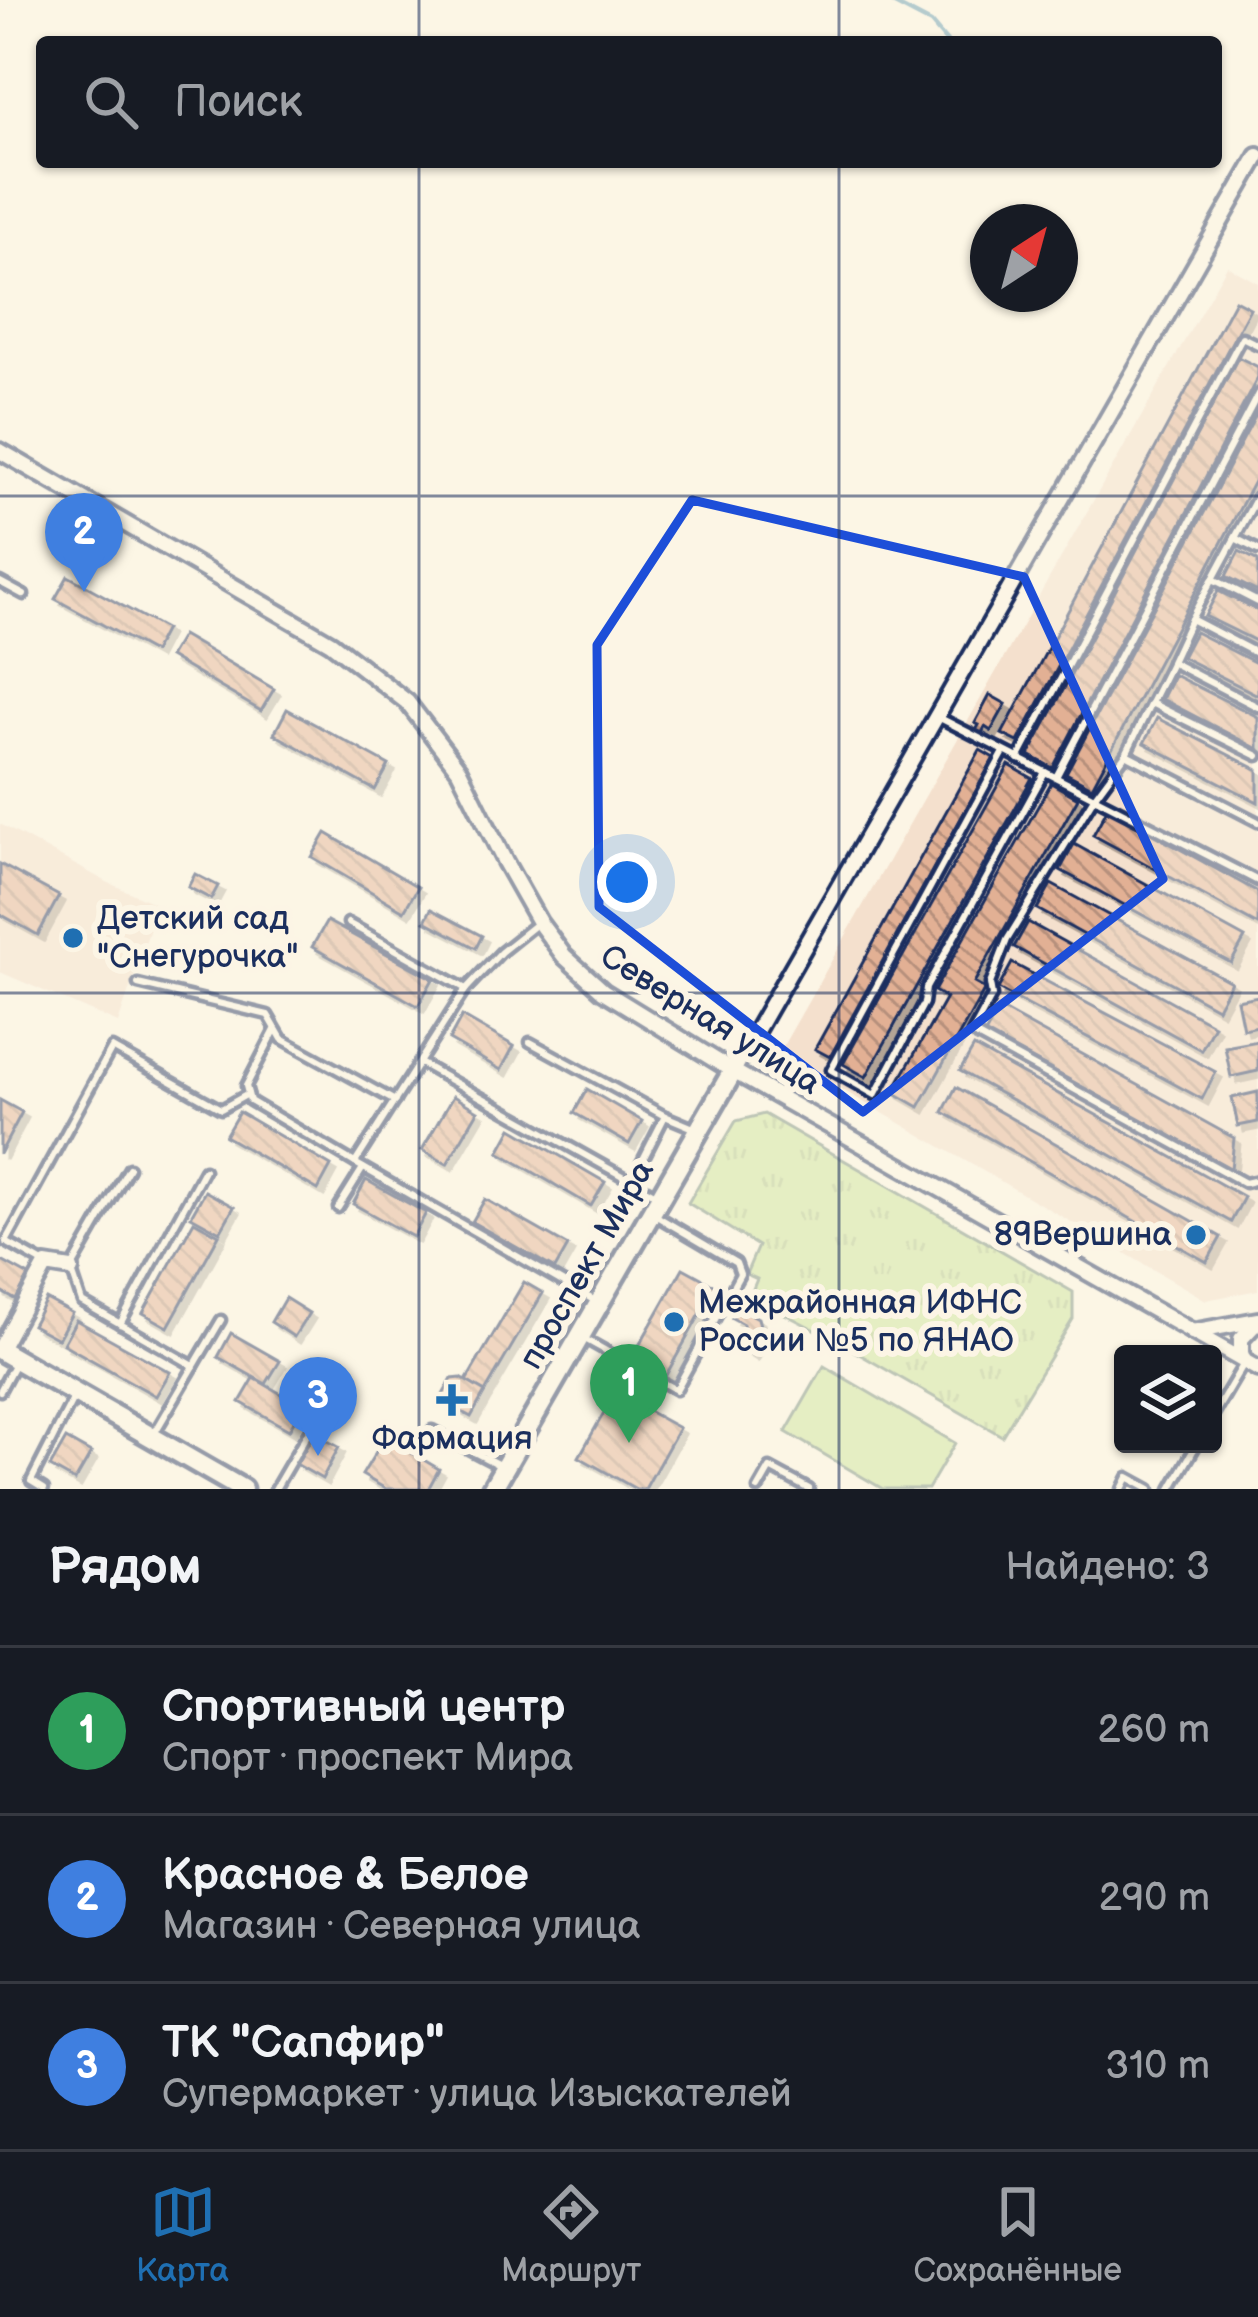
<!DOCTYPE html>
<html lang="ru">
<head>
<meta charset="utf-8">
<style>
  :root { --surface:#171b24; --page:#20242c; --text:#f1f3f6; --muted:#9ea1a6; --line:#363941; --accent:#1f6fb2 }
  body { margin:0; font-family:"Balsamiq Sans",sans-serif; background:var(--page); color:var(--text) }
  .controls { position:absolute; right:36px; bottom:36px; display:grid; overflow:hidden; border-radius:12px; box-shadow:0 3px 9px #0004 }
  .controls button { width:108px; height:108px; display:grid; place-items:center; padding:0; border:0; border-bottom:3px solid var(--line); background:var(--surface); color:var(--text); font:60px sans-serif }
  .compass { position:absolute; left:970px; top:204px; width:108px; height:108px; border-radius:50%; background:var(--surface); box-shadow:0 3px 9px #0004; rotate:36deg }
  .you { position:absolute; left:627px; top:882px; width:42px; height:42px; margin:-30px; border:9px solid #fff; border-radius:50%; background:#1a73e8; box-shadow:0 0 0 18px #1a73e833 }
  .badge { display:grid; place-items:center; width:78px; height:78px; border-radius:50%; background:var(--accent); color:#fff; font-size:39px; font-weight:700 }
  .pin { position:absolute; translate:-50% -99px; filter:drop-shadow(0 3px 6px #0008) }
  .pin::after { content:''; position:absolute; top:63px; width:42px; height:36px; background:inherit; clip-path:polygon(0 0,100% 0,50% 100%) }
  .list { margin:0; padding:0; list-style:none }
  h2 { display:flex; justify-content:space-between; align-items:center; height:156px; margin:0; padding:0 48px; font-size:51px }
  h2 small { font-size:39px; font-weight:400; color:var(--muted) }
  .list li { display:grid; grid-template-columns:78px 1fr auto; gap:36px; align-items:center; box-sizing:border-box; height:168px; padding:0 48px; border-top:3px solid var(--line) }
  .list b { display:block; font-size:45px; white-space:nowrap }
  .list p { margin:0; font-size:39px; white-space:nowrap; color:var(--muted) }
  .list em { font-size:39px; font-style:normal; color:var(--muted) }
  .icon { flex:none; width:66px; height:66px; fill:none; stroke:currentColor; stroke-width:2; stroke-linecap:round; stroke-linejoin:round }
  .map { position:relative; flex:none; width:1258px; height:1489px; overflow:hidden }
  .search { position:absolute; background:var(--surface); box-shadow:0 3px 9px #0004; left:36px; right:36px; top:36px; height:132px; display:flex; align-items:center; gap:30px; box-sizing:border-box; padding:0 42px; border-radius:12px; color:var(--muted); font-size:45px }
  .sheet { height:660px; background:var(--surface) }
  nav { display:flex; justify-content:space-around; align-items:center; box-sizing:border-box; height:168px; border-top:3px solid var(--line); background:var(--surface); font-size:33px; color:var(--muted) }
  nav a { display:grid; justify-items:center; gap:6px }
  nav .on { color:var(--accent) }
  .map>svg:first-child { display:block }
</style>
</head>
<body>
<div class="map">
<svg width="1258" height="1489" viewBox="0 0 1258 1489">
  <defs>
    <pattern id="grass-tufts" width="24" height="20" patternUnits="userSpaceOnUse" patternTransform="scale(3)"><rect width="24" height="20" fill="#cae49a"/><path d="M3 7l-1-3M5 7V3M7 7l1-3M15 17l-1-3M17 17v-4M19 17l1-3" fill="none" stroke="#adc487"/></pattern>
    <pattern id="building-back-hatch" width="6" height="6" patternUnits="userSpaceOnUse" patternTransform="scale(3)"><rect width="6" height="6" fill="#e2b094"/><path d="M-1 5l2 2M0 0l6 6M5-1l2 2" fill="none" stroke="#b6907c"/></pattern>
    <filter id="shadow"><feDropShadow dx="6" dy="6" stdDeviation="0" flood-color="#0004"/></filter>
  </defs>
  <rect width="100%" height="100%" fill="#fcf5e5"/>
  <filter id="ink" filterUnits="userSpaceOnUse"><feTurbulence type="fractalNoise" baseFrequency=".00833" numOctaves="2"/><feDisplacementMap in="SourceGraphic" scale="24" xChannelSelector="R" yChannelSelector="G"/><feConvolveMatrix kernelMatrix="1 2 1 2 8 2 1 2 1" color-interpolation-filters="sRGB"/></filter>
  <g filter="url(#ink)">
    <g fill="#f4e0cd">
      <polygon points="1227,266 1258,283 1258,1290 1206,1300 779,1053"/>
      <polygon points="0,824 107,882 158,905 118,1023 0,972"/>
    </g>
    <polygon fill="url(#grass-tufts)" stroke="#728a7c" stroke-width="3" points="764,1114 1073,1292 1073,1319 1002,1436 833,1339 750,1296 757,1279 746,1274 758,1246 688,1203 736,1121"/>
    <polygon fill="#cae49a" stroke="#728a7c" stroke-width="3" points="824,1366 955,1443 928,1489 883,1489 786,1432"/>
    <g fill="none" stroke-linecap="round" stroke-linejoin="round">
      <g stroke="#5e97b0" stroke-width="4.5">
        <polyline points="887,0 931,23 947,42"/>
        <polyline points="1216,160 1217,160"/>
      </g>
    </g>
    <g fill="url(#building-back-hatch)" stroke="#1b2f5e" stroke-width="3" filter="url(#shadow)">
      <polygon points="1235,300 1250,308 1018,742 1002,734"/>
      <polygon points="1238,357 1258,367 1258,377 1053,768 1029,755"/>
      <polygon points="1258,411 1258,474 1092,787 1066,773"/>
      <polygon points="1239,551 1258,561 1258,592 1226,576"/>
      <polygon points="68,576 165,629 153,652 55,599"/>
      <polygon points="1218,591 1258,611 1258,642 1205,616"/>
      <polygon points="1195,632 1258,664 1258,695 1182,657"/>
      <polygon points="182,635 274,689 261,711 169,657"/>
      <polygon points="1174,675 1258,717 1258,749 1162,699"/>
      <polygon points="990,695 1006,704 991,731 985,727 980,737 974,734 979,725 975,723"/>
      <polygon points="287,709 389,765 375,790 274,734"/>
      <polygon points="1157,718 1258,770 1258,802 1144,743"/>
      <polygon points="980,750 994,758 830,1057 815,1049"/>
      <polygon points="1009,765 1032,778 866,1077 843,1064"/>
      <polygon points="1051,783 1078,798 974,983 985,989 919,1107 893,1092 946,998 934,991"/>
      <polygon points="1107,809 1258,892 1258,925 1093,835"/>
      <polygon points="326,833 418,887 404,911 312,857"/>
      <polygon points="1074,844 1245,938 1231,963 1060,870"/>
      <polygon points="0,864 59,896 38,935 0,914"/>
      <polygon points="195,874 218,886 211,899 188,887"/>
      <polygon points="1051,884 1231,982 1217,1008 1037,909"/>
      <polygon points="431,909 482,936 476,948 425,921"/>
      <polygon points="327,921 433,979 418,1006 312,947"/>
      <polygon points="1028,922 1214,1025 1201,1050 1014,947"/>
      <polygon points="1012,963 1216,1072 1202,1099 998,989"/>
      <polygon points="1258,996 1258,1026 1243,1029 1237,1000"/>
      <polygon points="999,1008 1234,1138 1231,1169 985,1034"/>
      <polygon points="462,1016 514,1046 501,1070 449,1040"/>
      <polygon points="1258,1041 1258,1071 1231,1077 1225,1047"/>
      <polygon points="974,1047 1244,1197 1231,1222 960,1071"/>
      <polygon points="956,1087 1221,1237 1207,1262 943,1112"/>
      <polygon points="587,1089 642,1121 629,1144 574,1113"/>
      <polygon points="1258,1092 1258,1122 1238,1126 1232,1098"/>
      <polygon points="453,1096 478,1111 447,1164 422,1150"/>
      <polygon points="0,1100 22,1112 0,1154"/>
      <polygon points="239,1112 331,1166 318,1190 225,1136"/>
      <polygon points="512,1128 605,1182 591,1206 499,1152"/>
      <polygon points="366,1180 426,1213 413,1237 353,1204"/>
      <polygon points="205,1191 234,1207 220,1232 191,1216"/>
      <polygon points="485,1199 568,1246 555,1269 472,1222"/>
      <polygon points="194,1221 219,1235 168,1327 143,1313"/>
      <polygon points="0,1260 29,1276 16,1300 0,1291"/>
      <polygon points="683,1268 716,1286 665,1377 632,1358"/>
      <polygon points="524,1282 543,1293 485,1392 466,1381"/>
      <polygon points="285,1298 309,1313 294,1337 271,1322"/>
      <polygon points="46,1299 72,1313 58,1339 32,1325"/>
      <polygon points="738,1307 758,1318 763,1336 752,1355 738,1346 745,1334 743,1324 732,1318"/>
      <polygon points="76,1320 170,1372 156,1396 63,1344"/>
      <polygon points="231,1333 280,1361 266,1384 218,1357"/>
      <polygon points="254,1378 302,1406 289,1430 240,1402"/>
      <polygon points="461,1378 485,1392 471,1417 440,1400 452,1379"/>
      <polygon points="615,1393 679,1428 645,1489 636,1489 579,1457"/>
      <polygon points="313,1433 339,1447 322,1479 296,1464"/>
      <polygon points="385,1437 439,1469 428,1489 386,1489 362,1475"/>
      <polygon points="66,1439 91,1453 75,1481 50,1467"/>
    </g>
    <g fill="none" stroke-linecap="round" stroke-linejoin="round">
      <defs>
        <g id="lane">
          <polyline points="1235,538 1257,497"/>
          <polyline points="1258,550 1235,538 1213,579 1258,602"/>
          <polyline points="0,582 24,595"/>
          <polyline points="1191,619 1212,580"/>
          <polyline points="1258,654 1191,619 1171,662 1258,707"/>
          <polyline points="1151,703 1171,663"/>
          <polyline points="938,717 1258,881"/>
          <polyline points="1004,752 831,1070 875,1095 924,1003 926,988 1045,772"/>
          <polyline points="1126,754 1095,796 1007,940 990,984 992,996 972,1033 1245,1183 1258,1180"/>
          <polyline points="1258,756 1151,703 1126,754 1258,822"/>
          <polyline points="1018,759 1242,337 1258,345"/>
          <polyline points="1056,777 1258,394"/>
          <polyline points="348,923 466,989"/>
          <polyline points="536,924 501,952 466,989 355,1163 597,1302"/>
          <polyline points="138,984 268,1015 282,1039 395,1101"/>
          <polyline points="275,1030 246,1086 250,1101 355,1163"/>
          <polyline points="530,1042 665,1116 696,1129"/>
          <polyline points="420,1063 658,1196"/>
          <polyline points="129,1168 71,1269 82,1302 194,1366"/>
          <polyline points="632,1181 665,1116"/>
          <polyline points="338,1208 363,1168"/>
          <polyline points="43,1263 6,1242 112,1048 221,1109 248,1094"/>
          <polyline points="120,1324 204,1170"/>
          <polyline points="583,1338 676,1390 740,1274 736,1263 653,1214"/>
          <polyline points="0,1391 15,1363"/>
          <polyline points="1213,1416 1243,1365"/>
          <polyline points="432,1430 501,1466"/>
          <polyline points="154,1434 221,1320"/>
          <polyline points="44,1489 31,1481 74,1397"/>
          <polyline points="275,1489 336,1384"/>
          <polyline points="758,1489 770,1468 809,1489"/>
          <polyline points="1122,1489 1128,1477 1150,1489"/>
          <polyline points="1171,1489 1197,1444"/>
        </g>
        <g id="street">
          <polyline points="0,451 331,643 407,702 459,770 505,862 539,922 564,956 603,991 733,1071 1258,1369"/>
          <polyline points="733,1071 1258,156"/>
          <polyline points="1192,1332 1258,1320"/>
          <polyline points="0,1349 46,1265 71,1269"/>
          <polyline points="1244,1361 1241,1353 1241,1339 1258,1321"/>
        </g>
        <g id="secondary">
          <polyline points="0,1350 242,1489"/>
          <polyline points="492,1489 733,1071"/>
        </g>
      </defs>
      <use href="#lane" stroke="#1b2f5e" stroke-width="15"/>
      <use href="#street" stroke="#1b2f5e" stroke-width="22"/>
      <use href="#secondary" stroke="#1b2f5e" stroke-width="27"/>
      <use href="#lane" stroke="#fcf5e5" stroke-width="6"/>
      <use href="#street" stroke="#fcf5e5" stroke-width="14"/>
      <use href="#secondary" stroke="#fcf5e5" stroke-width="18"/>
    </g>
  </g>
  <path d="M0 0H1258V1489H0ZM 692,500 L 1024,577 L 1163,879 L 863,1112 L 599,907 L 597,645 Z" fill="#fcf5e5" fill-opacity=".55" fill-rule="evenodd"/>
  <path fill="none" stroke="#1d4ed8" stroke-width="9" stroke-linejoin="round" d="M 692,500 L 1024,577 L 1163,879 L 863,1112 L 599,907 L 597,645 Z"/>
  <path fill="none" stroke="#1b2f5e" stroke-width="3" stroke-opacity="0.55" d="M 419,0 L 419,42M 839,0 L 839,42M 419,162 L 419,1489M 839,162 L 839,1489M 0,496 L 1258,496M 0,993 L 1258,993"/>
  <g fill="#1f6fb2" stroke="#fcf5e5" stroke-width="4.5">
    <circle cx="73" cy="938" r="12"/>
    <circle cx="1196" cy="1235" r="12"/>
    <circle cx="674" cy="1322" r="12"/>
    <path d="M446 1382h12v12h12v12h-12v12h-12v-12h-12v-12h12z"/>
  </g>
  <g text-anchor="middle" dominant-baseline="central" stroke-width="12" stroke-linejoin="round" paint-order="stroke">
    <g font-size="33" fill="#1b2f5e" stroke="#fcf5e5" text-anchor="start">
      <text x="97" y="919">Детский сад<tspan x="97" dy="38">"Снегурочка"</tspan></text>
      <text x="1172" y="1235" text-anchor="end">89Вершина</text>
      <text x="698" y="1303">Межрайонная ИФНС<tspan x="698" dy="38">России №5 по ЯНАО</tspan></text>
      <text x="452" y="1439" text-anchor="middle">Фармация</text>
    </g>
    <g font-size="33" fill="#1b2f5e" stroke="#fcf5e5">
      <text transform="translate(710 1020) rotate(32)">Северная улица</text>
      <text transform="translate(587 1265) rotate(-60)">проспект Мира</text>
    </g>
  </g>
</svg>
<div class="controls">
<button><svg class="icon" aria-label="layers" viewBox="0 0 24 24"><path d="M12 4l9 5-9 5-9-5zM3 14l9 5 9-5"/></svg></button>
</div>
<svg class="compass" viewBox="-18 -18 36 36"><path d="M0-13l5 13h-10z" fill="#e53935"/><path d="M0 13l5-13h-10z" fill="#9ea1a6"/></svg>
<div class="you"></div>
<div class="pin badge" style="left:629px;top:1443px;background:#2e9e5b">1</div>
<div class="pin badge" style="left:84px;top:592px;background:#3f7fe0">2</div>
<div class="pin badge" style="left:318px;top:1456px;background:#3f7fe0">3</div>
<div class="search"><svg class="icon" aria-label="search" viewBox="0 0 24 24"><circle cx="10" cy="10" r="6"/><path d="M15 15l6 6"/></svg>Поиск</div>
</div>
<section class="sheet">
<h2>Рядом<small>Найдено: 3</small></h2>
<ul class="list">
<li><span class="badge" style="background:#2e9e5b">1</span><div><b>Спортивный центр</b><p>Спорт · проспект Мира</p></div><em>260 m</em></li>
<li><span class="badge" style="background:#3f7fe0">2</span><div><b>Красное &amp; Белое</b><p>Магазин · Северная улица</p></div><em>290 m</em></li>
<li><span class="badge" style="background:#3f7fe0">3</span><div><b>ТК &quot;Сапфир&quot;</b><p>Супермаркет · улица Изыскателей</p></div><em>310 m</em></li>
</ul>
</section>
<nav>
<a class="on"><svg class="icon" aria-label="map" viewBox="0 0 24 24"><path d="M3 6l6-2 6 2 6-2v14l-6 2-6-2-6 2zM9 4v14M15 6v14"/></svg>Карта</a>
<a><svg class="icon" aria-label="directions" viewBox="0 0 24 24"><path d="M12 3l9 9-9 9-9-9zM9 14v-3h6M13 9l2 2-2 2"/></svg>Маршрут</a>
<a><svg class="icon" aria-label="saved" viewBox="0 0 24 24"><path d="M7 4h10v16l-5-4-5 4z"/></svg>Сохранённые</a>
</nav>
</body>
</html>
